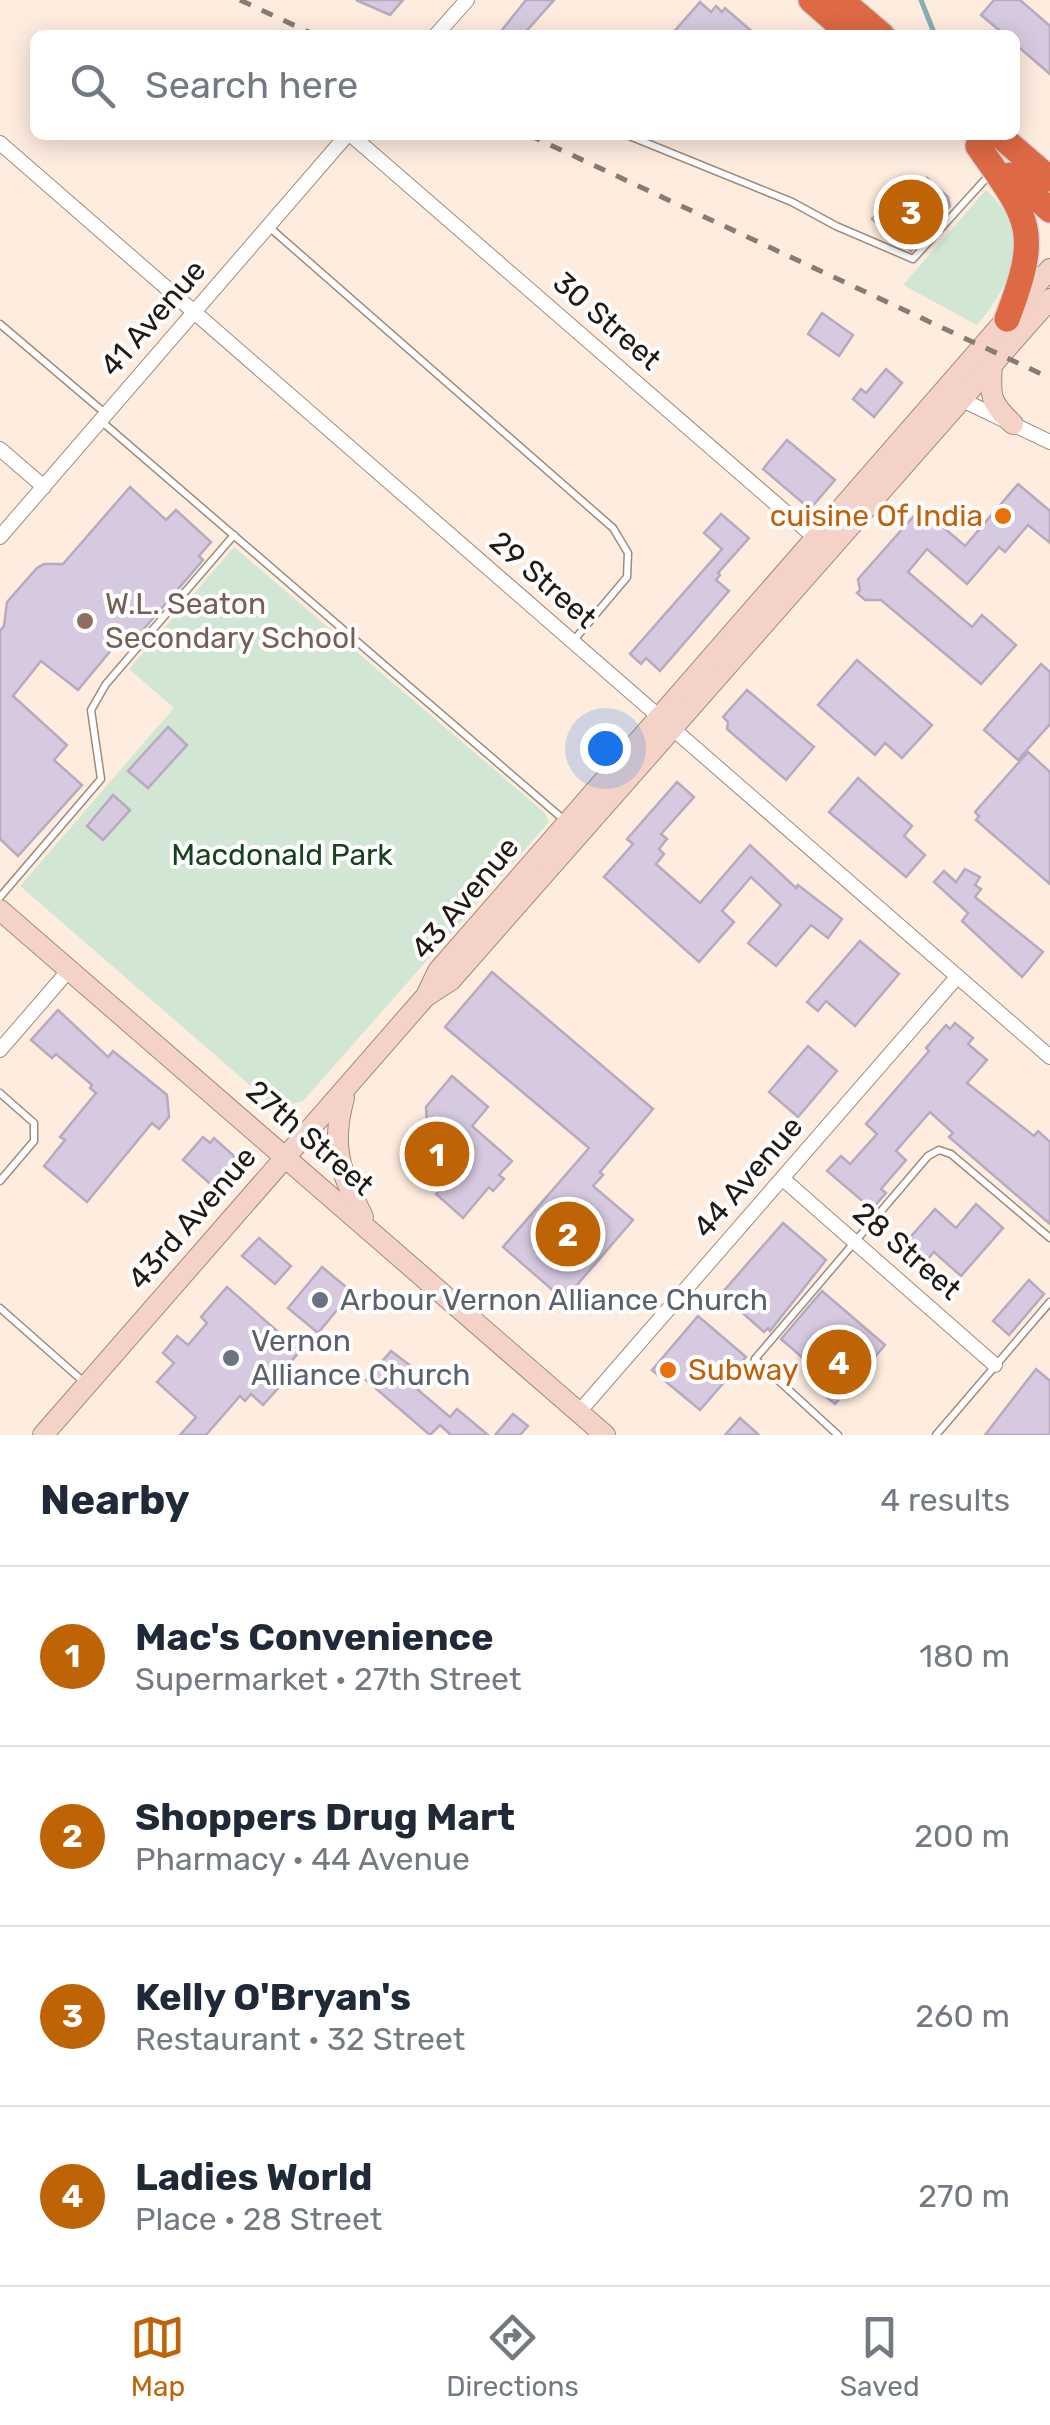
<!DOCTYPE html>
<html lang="en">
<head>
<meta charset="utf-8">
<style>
  :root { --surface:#fff; --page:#f2f2f3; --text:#1f2937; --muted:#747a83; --line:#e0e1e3; --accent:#be6407 }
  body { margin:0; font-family:Rubik,sans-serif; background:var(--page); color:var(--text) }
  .you { position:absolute; left:605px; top:748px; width:35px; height:35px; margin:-25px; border:8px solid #fff; border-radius:50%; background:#1a73e8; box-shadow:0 0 0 15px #1a73e833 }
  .badge { display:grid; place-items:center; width:65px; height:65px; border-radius:50%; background:var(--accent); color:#fff; font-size:32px; font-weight:700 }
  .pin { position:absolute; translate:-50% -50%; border:5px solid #fff; box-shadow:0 2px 10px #0006 }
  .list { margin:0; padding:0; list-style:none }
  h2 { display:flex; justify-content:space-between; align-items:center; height:130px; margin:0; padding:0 40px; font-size:42px }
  h2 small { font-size:32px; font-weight:400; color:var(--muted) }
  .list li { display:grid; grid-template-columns:65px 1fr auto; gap:30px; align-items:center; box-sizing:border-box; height:180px; padding:0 40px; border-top:2px solid var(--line) }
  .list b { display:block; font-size:38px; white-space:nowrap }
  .list p { margin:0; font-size:32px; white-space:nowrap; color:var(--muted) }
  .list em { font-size:32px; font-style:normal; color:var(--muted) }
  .icon { flex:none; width:55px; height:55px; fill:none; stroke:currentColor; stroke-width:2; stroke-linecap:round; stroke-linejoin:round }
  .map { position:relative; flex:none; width:1050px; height:1435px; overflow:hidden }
  .search { position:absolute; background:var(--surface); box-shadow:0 5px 25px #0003; left:30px; right:30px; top:30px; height:110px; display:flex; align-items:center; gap:25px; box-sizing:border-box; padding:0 35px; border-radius:15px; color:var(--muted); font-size:38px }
  .sheet { height:850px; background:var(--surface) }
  nav { display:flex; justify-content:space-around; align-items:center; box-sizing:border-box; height:140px; border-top:2px solid var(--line); background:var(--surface); font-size:28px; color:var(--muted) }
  nav a { display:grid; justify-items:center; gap:5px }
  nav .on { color:var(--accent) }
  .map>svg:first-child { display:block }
</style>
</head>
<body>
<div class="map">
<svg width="1050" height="1435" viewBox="0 0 1050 1435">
  <rect width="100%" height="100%" fill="#feeddf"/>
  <g fill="#d1e6d3">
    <path d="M 986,190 C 1034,233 1013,282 977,325 L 903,285 Z"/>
    <polygon points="234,547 545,813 549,822 303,1101 285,1106 267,1100 20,886 174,708 129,669"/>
  </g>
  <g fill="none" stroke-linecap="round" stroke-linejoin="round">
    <polyline stroke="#86aeb6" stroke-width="5" points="921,0 935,35"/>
  </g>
  <g fill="#d7cae0" stroke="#b7aabf" stroke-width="2.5">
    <polygon points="356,0 403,0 390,15"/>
    <polygon points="526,0 554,0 523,35 498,35"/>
    <polygon points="994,0 1020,0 1050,26 1050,74 1015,44 1015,35 1005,35 981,15"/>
    <polygon points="700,2 711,12 716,6 722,12 725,8 756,35 671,35"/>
    <polygon points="909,177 919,186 927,178 948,197 950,206 911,251 872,219"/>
    <polygon points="822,313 853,335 839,356 808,334"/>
    <polygon points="886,369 902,383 874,417 853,399 861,389 866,393"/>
    <polygon points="787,440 835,480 810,509 763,469"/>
    <polygon points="1018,484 1050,511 1050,543 1028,525 1005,552 999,547 967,584 927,549 908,572 972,627 982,615 1016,645 981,684 881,600 865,600 857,593 860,590 858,579 921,508 965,546"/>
    <polygon points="130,487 166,520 176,510 211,542 199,556 203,560 136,638 127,631 78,690 41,661 13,696 67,745 54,760 82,785 18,856 0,839 0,631 4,626 7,602 37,568 44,564 63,564"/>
    <polygon points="721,514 749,538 718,573 720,575 716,580 729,591 660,671 646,658 641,664 630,654 722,549 704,533"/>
    <polygon points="857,660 932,725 902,758 885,743 875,755 818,705"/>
    <polygon points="1041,664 1050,672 1050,724 1018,760 984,730"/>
    <polygon points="747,690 814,747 786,780 727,729 728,722 723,717"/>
    <polygon points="168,727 187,745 148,788 128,771"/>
    <polygon points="1028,752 1050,772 1050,884 976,820 979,816 975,812"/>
    <polygon points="858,778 912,826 904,836 925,855 906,877 829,812"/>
    <polygon points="677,782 694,797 661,834 667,839 659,849 664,854 656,864 700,903 750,845 796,888 798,885 842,919 828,938 811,925 776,966 748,943 781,905 751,877 722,911 734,922 699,962 604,877 633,844 627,839"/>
    <polygon points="113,795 130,810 103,840 87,826"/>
    <polygon points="965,869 980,877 975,885 981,889 975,897 1043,952 1022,977 962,921 968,913 934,882 944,871 956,882"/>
    <polygon points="860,941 899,974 855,1026 826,1001 818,1011 807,1002"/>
    <polygon points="492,972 653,1109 600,1172 603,1175 593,1186 633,1220 564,1300 503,1247 589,1148 445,1027"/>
    <polygon points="58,1010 108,1057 113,1051 167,1095 169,1117 159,1129 152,1123 87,1202 44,1166 65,1140 60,1137 96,1093 90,1088 92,1085 56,1054 52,1058 31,1040"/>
    <polygon points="955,1023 973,1038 968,1044 987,1060 967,1083 1034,1136 1038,1131 1050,1142 1050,1224 949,1137 953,1133 930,1112 896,1151 906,1160 881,1189 886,1193 872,1209 827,1171 841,1156 850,1164 877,1134 866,1124 929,1051 926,1048 946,1025 950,1029"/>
    <polygon points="808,1046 837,1071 798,1117 769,1092"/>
    <polygon points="452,1076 488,1107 472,1126 512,1161 499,1175 504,1179 493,1191 489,1187 463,1218 436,1194 445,1184 412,1155 414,1142 427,1126 426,1107"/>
    <polygon points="203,1137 210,1143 214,1138 234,1156 234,1166 215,1188 183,1160"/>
    <polygon points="976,1204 1003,1228 961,1276 934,1252 927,1260 906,1242 935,1209 956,1228"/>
    <polygon points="783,1223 826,1260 770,1331 768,1328 764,1332 721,1294"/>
    <polygon points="259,1238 291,1266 275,1284 242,1256"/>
    <polygon points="322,1267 352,1292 318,1333 288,1308"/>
    <polygon points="1029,1280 1044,1294 1009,1335 993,1321"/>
    <polygon points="227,1287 300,1351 276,1379 282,1384 263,1405 251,1394 245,1401 240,1396 206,1435 180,1435 196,1417 157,1382 174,1363 163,1353 177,1336 188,1345 207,1323 201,1317"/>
    <polygon points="822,1291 885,1345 835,1404 817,1389 826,1378 781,1339"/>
    <polygon points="698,1316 746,1357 700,1410 652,1370"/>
    <polygon points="391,1351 428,1379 418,1390 450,1417 457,1409 488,1435 451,1435 440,1425 430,1435 366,1380"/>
    <polygon points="1036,1369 1050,1381 1050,1435 985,1435"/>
    <polygon points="513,1414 528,1426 520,1435 495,1435"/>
    <polygon points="740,1418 759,1435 725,1435"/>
  </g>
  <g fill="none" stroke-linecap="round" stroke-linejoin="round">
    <defs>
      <g id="lane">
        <polyline points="627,135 792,202 836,226 913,259 991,173"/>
        <polyline points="269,227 613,528 628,553 627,577 574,640"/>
        <polyline points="0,324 106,414"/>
        <polyline points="101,421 563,819"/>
        <polyline points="0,897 101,779 91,710 106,684 234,535"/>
        <polyline points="0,1093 34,1123 34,1141 0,1181"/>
        <polyline points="0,1308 85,1383"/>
        <polyline points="838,1435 755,1359 928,1156 939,1150 951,1154 1050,1238"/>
        <polyline points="936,1435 1050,1302"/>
      </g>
      <g id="street">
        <polyline points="436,35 467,0"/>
        <polyline points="351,135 820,542"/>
        <polyline points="0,143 1050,1057"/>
        <polyline points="956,397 1050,442"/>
        <polyline points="0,449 44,487"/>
        <polyline points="0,537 347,135"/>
        <polyline points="0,1050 69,970"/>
        <polyline points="783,1179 995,1365"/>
        <polyline points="579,1412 957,977"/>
      </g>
      <g id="secondary">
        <path d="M 992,364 C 990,395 989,402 1013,424"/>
        <polyline points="0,910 605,1435"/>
        <polyline points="428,995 451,980 1050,299"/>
        <path d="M 344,1098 C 330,1148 341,1172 363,1217"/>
        <polyline points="43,1435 426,996 438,971 1050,269"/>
      </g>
      <g id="highway">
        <polyline points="811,0 851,35"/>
        <polyline points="841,0 882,35"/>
        <polyline points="999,135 1050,179"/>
        <path d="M 978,146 C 1030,220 1041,230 1007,319"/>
        <polyline points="1010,175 1050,210"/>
      </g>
    </defs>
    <use href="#lane" stroke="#9f8c7b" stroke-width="9"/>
    <use href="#street" stroke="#9f8c7b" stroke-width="16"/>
    <use href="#secondary" stroke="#9f8c7b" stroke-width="22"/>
    <use href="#highway" stroke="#d7d6d5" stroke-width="28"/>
    <use href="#lane" stroke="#fff" stroke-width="6"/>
    <use href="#street" stroke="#fff" stroke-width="14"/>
    <use href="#secondary" stroke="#f5d2c7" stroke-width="20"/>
    <use href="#highway" stroke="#dd6945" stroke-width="25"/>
    <g stroke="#877b72" stroke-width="5" stroke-dasharray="12 12" stroke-linecap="butt">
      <polyline points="240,0 315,35"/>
      <polyline points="529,135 1050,378"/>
    </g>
  </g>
  <g fill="#e8710a" stroke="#fefefe" stroke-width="4">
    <circle cx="1003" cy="516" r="10"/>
    <circle cx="668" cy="1370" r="10"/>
  </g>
  <circle fill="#8d6e63" stroke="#fefefe" stroke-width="4" cx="85" cy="621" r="10"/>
  <g fill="#6b7280" stroke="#fefefe" stroke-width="4">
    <circle cx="320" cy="1300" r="10"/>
    <circle cx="231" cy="1358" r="10"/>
  </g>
  <g text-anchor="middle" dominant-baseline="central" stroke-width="8" stroke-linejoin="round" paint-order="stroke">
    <g font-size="30" fill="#211a14" stroke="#fefefe">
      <text transform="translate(153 318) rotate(-49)">41 Avenue</text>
      <text transform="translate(607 321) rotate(41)">30 Street</text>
      <text transform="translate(543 580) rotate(41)">29 Street</text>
      <text transform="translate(465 898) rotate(-50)">43 Avenue</text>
      <text transform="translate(310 1138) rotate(41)">27th Street</text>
      <text transform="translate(748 1177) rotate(-49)">44 Avenue</text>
      <text transform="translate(192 1218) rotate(-49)">43rd Avenue</text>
      <text transform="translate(907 1251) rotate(41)">28 Street</text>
    </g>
    <g font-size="30" fill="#c56008" stroke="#fefefe" text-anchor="end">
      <text x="983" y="516">cuisine Of India</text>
      <text x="688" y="1370" text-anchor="start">Subway</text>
    </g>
    <g font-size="30" fill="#785e54" stroke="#fefefe" text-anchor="start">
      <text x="105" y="604">W.L. Seaton<tspan x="105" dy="34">Secondary School</tspan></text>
    </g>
    <g font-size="30" fill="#17411f" stroke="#fefefe">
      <text x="282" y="855">Macdonald Park</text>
    </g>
    <g font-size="30" fill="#5b616d" stroke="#fefefe" text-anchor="start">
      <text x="340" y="1300">Arbour Vernon Alliance Church</text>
      <text x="251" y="1341">Vernon<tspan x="251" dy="34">Alliance Church</tspan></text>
    </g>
  </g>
</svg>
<div class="you"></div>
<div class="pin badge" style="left:437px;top:1154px">1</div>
<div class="pin badge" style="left:568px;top:1234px">2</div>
<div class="pin badge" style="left:911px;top:212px">3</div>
<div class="pin badge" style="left:839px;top:1362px">4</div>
<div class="search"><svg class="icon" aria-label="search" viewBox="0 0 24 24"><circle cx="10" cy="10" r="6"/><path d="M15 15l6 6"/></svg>Search here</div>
</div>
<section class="sheet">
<h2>Nearby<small>4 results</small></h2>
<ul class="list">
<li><span class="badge">1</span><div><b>Mac's Convenience</b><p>Supermarket · 27th Street</p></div><em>180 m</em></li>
<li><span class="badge">2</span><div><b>Shoppers Drug Mart</b><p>Pharmacy · 44 Avenue</p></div><em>200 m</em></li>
<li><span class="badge">3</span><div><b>Kelly O'Bryan's</b><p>Restaurant · 32 Street</p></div><em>260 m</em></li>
<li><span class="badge">4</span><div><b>Ladies World</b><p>Place · 28 Street</p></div><em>270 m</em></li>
</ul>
</section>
<nav>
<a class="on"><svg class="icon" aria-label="map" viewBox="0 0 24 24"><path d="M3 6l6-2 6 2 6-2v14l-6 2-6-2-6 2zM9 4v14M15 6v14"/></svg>Map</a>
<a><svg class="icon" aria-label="directions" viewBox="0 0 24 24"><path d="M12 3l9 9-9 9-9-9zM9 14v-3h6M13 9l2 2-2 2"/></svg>Directions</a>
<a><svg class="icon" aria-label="saved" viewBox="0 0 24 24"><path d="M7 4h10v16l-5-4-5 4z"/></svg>Saved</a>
</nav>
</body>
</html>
